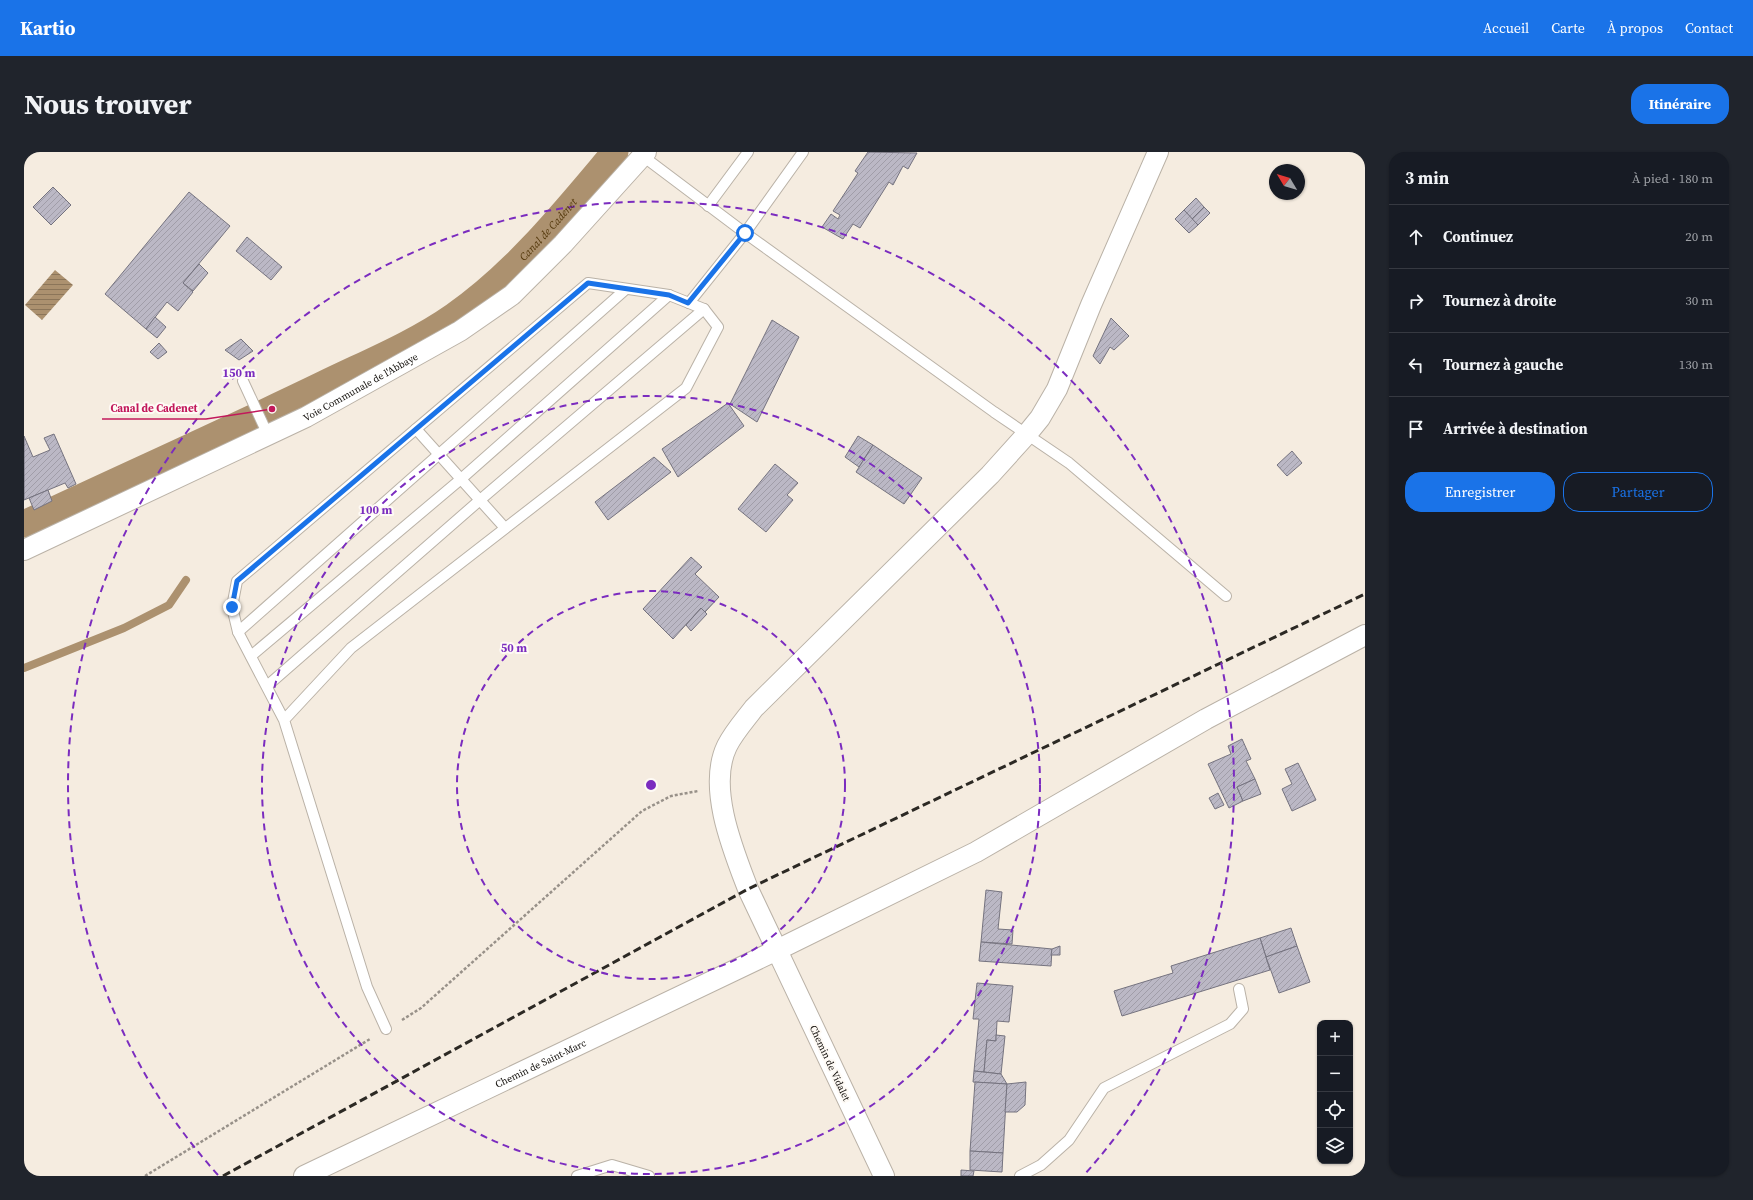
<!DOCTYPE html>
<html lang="fr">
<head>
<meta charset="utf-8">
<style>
  :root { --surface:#171b24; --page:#20242c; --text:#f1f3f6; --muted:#9ea1a6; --line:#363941; --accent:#1a73e8 }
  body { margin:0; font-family:"Source Serif 4",serif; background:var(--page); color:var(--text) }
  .controls { position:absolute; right:12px; bottom:12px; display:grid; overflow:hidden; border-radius:8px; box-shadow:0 1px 3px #0004 }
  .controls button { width:36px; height:36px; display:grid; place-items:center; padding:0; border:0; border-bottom:1px solid var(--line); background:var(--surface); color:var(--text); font:20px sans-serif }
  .compass { position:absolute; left:1245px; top:12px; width:36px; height:36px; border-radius:50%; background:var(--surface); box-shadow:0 1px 3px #0004; rotate:308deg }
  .stop { position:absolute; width:12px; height:12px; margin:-9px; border:3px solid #1a73e8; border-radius:50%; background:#fff }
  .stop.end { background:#1a73e8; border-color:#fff; box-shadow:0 1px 4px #0008 }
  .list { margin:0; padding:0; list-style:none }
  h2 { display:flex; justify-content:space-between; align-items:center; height:52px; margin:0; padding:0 16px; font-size:17px }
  h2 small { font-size:13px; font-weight:400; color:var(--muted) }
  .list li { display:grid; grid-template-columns:26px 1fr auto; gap:12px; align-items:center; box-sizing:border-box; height:64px; padding:0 16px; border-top:1px solid var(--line) }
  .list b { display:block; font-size:15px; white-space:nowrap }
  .list em { font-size:13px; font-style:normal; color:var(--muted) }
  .actions { display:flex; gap:8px; padding:12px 16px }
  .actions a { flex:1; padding:9px 0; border:1px solid var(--accent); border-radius:16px; text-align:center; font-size:14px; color:var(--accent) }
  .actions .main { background:var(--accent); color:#fff }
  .icon { flex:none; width:22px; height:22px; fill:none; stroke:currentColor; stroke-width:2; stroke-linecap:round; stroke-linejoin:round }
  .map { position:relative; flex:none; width:1341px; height:1024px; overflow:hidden; border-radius:16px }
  header { display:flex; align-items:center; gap:24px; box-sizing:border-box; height:56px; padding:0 20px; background:var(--accent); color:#fff }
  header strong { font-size:19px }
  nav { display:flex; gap:22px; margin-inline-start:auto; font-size:14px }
  .intro { display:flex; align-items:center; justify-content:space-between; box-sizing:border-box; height:96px; padding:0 24px }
  h1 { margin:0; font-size:28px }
  .button { padding:10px 18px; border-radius:16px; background:var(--accent); color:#fff; font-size:14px; font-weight:700 }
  main { display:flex; gap:24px; padding:0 24px }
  aside { flex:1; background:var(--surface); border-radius:16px; box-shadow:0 1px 3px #0004 }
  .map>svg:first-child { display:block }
</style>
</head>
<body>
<header>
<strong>Kartio</strong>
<nav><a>Accueil</a><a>Carte</a><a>À propos</a><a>Contact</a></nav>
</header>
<div class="intro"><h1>Nous trouver</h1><a class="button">Itinéraire</a></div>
<main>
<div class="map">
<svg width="1341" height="1024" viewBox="0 0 1341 1024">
  <defs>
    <pattern id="water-rules" width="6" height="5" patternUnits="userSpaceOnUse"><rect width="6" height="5" fill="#ac916f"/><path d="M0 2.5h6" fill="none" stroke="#8b7559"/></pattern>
    <pattern id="building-hatch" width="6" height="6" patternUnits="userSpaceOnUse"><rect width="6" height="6" fill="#bbb8c5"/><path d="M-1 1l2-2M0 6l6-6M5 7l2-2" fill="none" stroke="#a09da8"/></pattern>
  </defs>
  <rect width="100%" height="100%" fill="#f5ece0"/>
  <polygon fill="url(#water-rules)" points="31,118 49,133 18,168 1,153"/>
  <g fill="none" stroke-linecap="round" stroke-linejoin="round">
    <polyline stroke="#ac916f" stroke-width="8" points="0,516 100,476 145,453 162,428"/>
    <path stroke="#ac916f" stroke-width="27" id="s1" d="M 0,372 C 100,325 201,280 300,232 C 343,211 390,192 430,164 C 493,120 542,58 591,0"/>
  </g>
  <g fill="url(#building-hatch)" stroke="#75737f">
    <polygon points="844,0 893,1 884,17 879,14 869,33 865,30 836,76 829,72 819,87 798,75 807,62 814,67 816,63 809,59 834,21 831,19"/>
    <polygon points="29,35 47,53 27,73 9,55"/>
    <polygon points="165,40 206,74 159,131 169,140 154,159 143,150 122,177 81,142"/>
    <polygon points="1172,46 1180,55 1168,67 1160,58"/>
    <polygon points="1180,55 1186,61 1174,73 1168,67"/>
    <polygon points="1160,58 1174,73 1165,81 1151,67"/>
    <polygon points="223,85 258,115 247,128 212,99"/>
    <polygon points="175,112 184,121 169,139 159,131"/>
    <polygon points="131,165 142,175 133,186 122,177"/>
    <polygon points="1087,166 1105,184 1090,198 1086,195 1076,212 1069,204"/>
    <polygon points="748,168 775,185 733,270 706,252"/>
    <polygon points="217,187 229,199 215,208 201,198"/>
    <polygon points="135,191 143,200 134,207 126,200"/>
    <polygon points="704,251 720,274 654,325 638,297"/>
    <polygon points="30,282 52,332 44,336 41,331 0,348 0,284 9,305 26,298 20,286"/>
    <polygon points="834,284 849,293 835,315 821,305"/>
    <polygon points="849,293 898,326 880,352 832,320"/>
    <polygon points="1268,299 1278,311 1263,324 1253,313"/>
    <polygon points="630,305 647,320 584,368 571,350"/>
    <polygon points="751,312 774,331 763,343 769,348 742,380 714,357"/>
    <polygon points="24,338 28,349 10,358 5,346"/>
    <polygon points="667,405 678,415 671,422 695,445 681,460 677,456 649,487 619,457"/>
    <polygon points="677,456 683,462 667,479 662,473"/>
    <polygon points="1218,587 1227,607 1222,609 1231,627 1213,635 1219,649 1205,656 1184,612 1207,602 1204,594"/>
    <polygon points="1274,611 1292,648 1268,659 1258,637 1268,632 1261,617"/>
    <polygon points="1231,627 1237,642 1219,649 1213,635"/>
    <polygon points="1194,641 1200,653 1191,657 1185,646"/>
    <polygon points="962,738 978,740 974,777 989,778 988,792 957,790"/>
    <polygon points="1267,776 1273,794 1242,805 1236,786"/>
    <polygon points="1236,786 1246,818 1098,864 1090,839 1149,821 1147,814"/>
    <polygon points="957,790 1028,797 1027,814 955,809"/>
    <polygon points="1036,794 1036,803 1027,803 1028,797"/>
    <polygon points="1273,794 1286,830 1255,841 1242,805"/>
    <polygon points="953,831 989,834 985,870 973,869 972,889 963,888 960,920 950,919 955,867 949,867"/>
    <polygon points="972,883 981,884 977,922 960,920 963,888 972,889"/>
    <polygon points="950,919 977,922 983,932 949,930"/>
    <polygon points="951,930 983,932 979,1001 946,999"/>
    <polygon points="1002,930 1001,953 993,960 981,960 983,932"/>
    <polygon points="946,999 979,1001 978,1020 946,1018"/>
    <polygon points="937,1018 950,1019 949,1024 937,1024"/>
  </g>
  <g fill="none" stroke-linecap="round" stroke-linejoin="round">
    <defs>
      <g id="service">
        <polyline points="616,2 721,81 970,260 1045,311 1202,444"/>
        <polyline points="684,54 724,0"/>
        <polyline points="665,151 721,81 779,0"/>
        <polyline points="219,229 244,283"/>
        <polyline points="392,277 481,376"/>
        <polyline points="214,480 602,137"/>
        <polyline points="227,504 437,327 645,143"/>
        <polyline points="243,534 456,348 680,157"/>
        <polyline points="260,568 214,480 208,455 213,429 564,131 645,143 680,157 694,175 662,236 327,496 260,568 343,835 362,877"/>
        <polyline points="553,1024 588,1013 625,1024"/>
        <polyline points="996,1024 1017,1013 1045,988 1080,936 1206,872 1219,857 1215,837"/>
      </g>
      <g id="minor">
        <path id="s2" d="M 0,398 L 282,265 L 436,179 L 488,143 L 539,92 L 622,0"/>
        <path id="s3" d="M 280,1024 L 753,798 L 952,700 L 1182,567 L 1341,483"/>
        <path d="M 860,1024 L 724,737 C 709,698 683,635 703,594 C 710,580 721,568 730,556 L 966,323 L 1003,282 L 1016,266 L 1033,237 L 1067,153 L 1134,0"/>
      </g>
    </defs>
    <use href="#service" stroke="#bab2a7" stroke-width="12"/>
    <use href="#minor" stroke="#bab2a7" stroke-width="22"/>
    <g stroke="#989189" stroke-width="2.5" stroke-dasharray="3 2" stroke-linecap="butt">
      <polyline points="378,868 397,856 618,659 647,644 674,639"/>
      <polyline points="121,1024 346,887"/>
    </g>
    <use href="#service" stroke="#fff" stroke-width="10"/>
    <use href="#minor" stroke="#fff" stroke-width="20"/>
    <polyline stroke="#2c2924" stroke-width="3" stroke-dasharray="8 4" stroke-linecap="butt" points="199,1024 724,737 1341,442"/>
  </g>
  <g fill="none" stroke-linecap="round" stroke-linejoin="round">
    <polyline stroke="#1a73e8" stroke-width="5" points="208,455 213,429 564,131 645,143 664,151 721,81"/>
  </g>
  <g fill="none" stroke="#7b2cbf" stroke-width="2" stroke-dasharray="7 5">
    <circle cx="627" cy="633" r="194"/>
    <circle cx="627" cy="633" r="389"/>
    <path d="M194 1023A583 583 0 1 1 1060 1023"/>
  </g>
  <g text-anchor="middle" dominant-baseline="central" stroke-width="4" stroke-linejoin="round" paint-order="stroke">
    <g font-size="10" fill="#100d09" stroke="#fefaf5">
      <text stroke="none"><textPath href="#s2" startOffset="374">Voie Communale de l'Abbaye</textPath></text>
      <text stroke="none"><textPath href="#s3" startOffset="262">Chemin de Saint-Marc</textPath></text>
      <text transform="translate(806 911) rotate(65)">Chemin de Vidalet</text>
    </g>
    <g font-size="11" font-style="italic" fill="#54380b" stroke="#fefaf5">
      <text stroke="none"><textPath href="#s1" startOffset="606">Canal de Cadenet</textPath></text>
    </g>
  </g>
  <circle cx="627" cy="633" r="6" fill="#7b2cbf" stroke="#fefaf5" stroke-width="2"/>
  <g font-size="12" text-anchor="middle" font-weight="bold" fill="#7b2cbf" stroke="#fefaf5" stroke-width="4" stroke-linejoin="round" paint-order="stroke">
    <text x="215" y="225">150 m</text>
    <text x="352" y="362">100 m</text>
    <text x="490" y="500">50 m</text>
  </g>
  <path fill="none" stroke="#c2185b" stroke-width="1.5" d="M248 257L182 267H78"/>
  <circle fill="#c2185b" stroke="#fefaf5" stroke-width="1.5" cx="248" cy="257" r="4"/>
  <g font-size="11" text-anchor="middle" font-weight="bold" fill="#c2185b" stroke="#fefaf5" stroke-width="4" stroke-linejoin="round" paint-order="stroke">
    <text x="130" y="260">Canal de Cadenet</text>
  </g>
</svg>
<div class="controls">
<button>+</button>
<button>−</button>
<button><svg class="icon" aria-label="locate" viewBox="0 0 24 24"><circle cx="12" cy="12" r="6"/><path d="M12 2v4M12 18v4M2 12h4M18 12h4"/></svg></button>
<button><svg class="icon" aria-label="layers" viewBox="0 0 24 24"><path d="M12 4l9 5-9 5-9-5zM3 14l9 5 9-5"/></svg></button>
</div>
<svg class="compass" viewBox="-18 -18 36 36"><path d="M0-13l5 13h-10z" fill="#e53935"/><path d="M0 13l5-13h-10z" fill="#9ea1a6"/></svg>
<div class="stop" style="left:721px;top:81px"></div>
<div class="stop end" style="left:208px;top:455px"></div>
</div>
<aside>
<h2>3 min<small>À pied · 180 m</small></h2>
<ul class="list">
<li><svg class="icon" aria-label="ahead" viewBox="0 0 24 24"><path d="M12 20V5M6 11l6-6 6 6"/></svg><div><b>Continuez</b></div><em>20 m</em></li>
<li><svg class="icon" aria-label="right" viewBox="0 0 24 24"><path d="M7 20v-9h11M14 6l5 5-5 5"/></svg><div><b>Tournez à droite</b></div><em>30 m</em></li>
<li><svg class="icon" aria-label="left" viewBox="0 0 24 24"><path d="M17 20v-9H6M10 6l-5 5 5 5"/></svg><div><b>Tournez à gauche</b></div><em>130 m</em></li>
<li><svg class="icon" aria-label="arrive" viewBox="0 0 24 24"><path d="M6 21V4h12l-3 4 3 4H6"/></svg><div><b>Arrivée à destination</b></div></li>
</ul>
<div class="actions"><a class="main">Enregistrer</a><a>Partager</a></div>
</aside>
</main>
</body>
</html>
